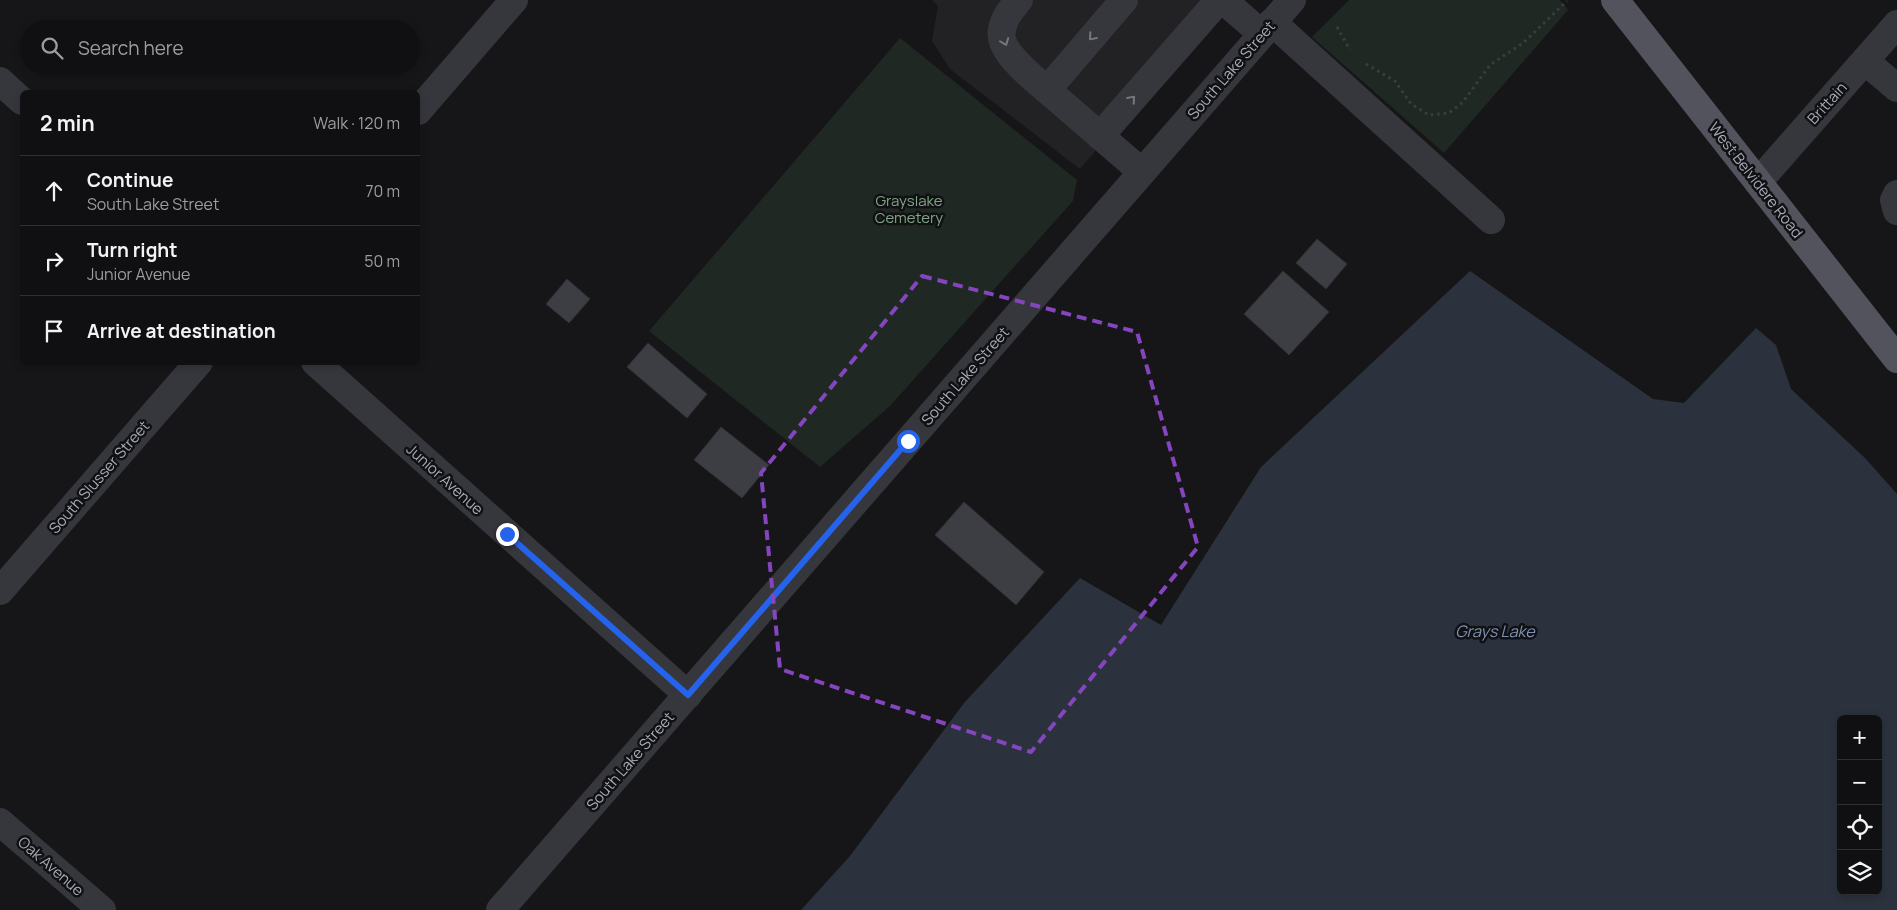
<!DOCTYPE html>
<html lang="en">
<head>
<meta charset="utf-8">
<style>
  :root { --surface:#101012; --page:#1e1e20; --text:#f1f3f6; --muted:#9c9d9f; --line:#303032 }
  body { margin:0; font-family:Manrope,sans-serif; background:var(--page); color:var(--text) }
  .controls { position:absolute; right:15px; bottom:15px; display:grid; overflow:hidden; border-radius:8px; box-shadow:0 2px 8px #0003 }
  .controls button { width:45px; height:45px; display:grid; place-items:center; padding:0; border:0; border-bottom:1px solid var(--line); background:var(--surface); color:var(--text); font:25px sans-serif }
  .stop { position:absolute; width:15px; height:15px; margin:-11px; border:4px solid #2563eb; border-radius:50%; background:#fff }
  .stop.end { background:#2563eb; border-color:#fff; box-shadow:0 1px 5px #0008 }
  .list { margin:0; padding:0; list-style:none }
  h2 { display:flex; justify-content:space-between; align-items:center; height:65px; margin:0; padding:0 20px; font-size:21px }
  h2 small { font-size:16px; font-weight:400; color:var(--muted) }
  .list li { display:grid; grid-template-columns:32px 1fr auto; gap:15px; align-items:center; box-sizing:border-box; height:70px; padding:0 20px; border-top:1px solid var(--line) }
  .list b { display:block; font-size:19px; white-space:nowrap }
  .list p { margin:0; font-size:16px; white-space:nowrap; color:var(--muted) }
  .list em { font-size:16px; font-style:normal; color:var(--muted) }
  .icon { flex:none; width:28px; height:28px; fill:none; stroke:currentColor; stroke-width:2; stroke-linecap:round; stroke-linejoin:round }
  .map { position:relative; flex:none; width:1897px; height:910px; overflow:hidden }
  .search { position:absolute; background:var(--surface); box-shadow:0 2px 8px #0003; left:20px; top:20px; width:400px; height:55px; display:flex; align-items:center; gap:12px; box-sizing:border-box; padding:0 18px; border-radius:28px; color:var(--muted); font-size:19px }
  .panel { position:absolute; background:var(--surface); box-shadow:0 2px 8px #0003; left:20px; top:90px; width:400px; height:275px; border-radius:8px }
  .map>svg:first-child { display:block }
</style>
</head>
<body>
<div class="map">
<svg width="1897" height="910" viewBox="0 0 1897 910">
  <rect width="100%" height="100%" fill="#161618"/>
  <polygon fill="#222225" points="932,0 1225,0 1080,169 950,69 932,41 938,6"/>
  <g fill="#1f2822">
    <polygon points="1349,0 1560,0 1568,10 1444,153 1312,37"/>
    <polygon points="900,38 1077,180 1073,201 890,406 820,467 649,331"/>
  </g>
  <path fill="#2b323d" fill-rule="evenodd" d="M 1470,271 L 1653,399 L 1684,403 L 1756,328 L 1776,345 L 1791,389 L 1865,458 L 1897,494 L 1897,910 L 801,910 L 850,856 L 964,703 L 1080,578 L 1161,625 L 1261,467 ZM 1841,719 L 1878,719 L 1878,891 L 1841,891 Z"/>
  <g fill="#3d3e43" stroke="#303034">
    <polygon points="1317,239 1347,264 1326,289 1296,263"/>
    <polygon points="1283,271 1329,312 1289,355 1244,314"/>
    <polygon points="567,279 590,299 569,323 546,304"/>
    <polygon points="648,343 707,394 687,418 627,367"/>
    <polygon points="721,427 769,465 742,498 694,460"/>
    <polygon points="964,502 1044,572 1016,605 935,535"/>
  </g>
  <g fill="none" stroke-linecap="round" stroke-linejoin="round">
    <g stroke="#3c3d44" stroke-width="3" stroke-dasharray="2.5 4" stroke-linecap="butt">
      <polyline points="1337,27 1350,50"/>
      <polyline points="1366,64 1395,81 1411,104 1429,115 1449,113 1463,102 1490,65 1523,43 1567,1"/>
    </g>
    <g stroke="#36373d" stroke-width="28">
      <path d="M 1019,0 C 1012,9 1004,17 1002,30 C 997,50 1033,78 1047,90"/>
      <polyline points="1124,0 1047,90 1142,172"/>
      <polyline points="1223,0 1262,34"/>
      <polyline points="1272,22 1491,220"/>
      <polyline points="1865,61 1897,88"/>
      <polyline points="0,81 22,101"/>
      <polyline points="418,111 514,0"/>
      <polyline points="1100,136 1219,0"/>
      <polyline points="1758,182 1897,24"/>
      <polyline points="1897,194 1894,200 1897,211"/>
      <polyline points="315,362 688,695"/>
      <polyline points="0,591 199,362"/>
      <polyline points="0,822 102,910"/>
      <polyline points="500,910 1292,0"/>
    </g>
    <polyline stroke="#52535c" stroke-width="28" points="1615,0 1897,359"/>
  </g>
  <defs><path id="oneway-chevron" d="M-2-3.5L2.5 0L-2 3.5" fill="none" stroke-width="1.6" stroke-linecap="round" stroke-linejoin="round" transform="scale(1.25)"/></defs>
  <g stroke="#747681">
    <use href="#oneway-chevron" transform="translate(1092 37) rotate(131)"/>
    <use href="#oneway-chevron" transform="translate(1005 42) rotate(69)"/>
    <use href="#oneway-chevron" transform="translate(1132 99) rotate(-49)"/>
  </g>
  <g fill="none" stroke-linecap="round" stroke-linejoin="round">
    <polyline stroke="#2563eb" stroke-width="6" points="507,534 688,695 908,441"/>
  </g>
  <path fill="none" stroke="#8445be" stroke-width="4" stroke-dasharray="10 6" stroke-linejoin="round" d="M 922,276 L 1137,332 L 1198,547 L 1031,752 L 780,669 L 761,473 Z"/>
  <g text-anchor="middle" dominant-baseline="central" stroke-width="5" stroke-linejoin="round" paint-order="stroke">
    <g font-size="15" fill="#a7aab9" stroke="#111113">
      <text transform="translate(1231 70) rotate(-49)">South Lake Street</text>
      <text transform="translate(1827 103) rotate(-48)">Brittain</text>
      <text transform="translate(1756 180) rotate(52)">West Belvidere Road</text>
      <text transform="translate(965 376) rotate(-49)">South Lake Street</text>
      <text transform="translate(99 477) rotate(-49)">South Slusser Street</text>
      <text transform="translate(445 479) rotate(42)">Junior Avenue</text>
      <text transform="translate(630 761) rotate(-49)">South Lake Street</text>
      <text transform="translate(51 866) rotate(41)">Oak Avenue</text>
    </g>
    <g font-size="15" fill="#7da585" stroke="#111113">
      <text x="909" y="200">Grayslake<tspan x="909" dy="17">Cemetery</tspan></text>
    </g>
    <g font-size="16" font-style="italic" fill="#7c92b6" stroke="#111113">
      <text x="1495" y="631">Grays Lake</text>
    </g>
  </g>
</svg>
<div class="controls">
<button>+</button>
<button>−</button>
<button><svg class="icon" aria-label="locate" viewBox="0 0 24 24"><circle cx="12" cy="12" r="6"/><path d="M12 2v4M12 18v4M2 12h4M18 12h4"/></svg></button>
<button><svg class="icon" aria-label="layers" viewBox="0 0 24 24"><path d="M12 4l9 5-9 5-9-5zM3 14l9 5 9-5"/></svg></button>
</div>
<div class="stop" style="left:908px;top:441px"></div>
<div class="stop end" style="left:507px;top:534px"></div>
<div class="search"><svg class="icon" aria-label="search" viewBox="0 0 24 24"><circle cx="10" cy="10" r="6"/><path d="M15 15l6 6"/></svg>Search here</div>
<section class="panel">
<h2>2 min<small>Walk · 120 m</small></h2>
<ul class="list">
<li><svg class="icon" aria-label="ahead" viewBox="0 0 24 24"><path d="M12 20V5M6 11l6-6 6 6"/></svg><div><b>Continue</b><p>South Lake Street</p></div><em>70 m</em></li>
<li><svg class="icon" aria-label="right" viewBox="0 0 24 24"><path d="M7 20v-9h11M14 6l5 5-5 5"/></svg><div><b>Turn right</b><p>Junior Avenue</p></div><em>50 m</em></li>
<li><svg class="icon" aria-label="arrive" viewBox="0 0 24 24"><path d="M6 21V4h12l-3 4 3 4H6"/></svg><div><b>Arrive at destination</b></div></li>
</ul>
</section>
</div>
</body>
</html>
